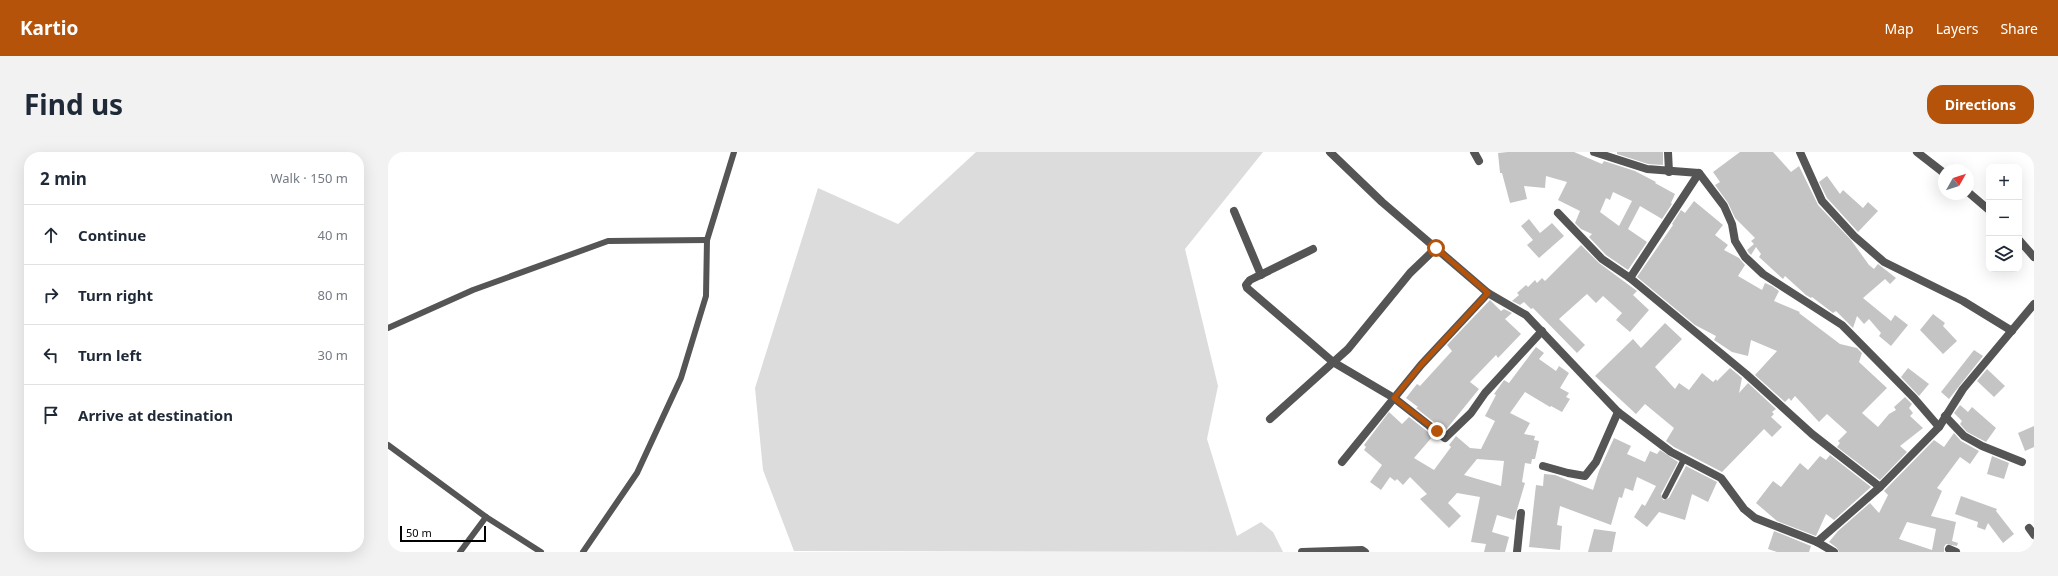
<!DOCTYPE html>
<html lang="en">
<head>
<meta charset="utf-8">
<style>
  :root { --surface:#fff; --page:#f2f2f3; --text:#1f2937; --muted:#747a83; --line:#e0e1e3; --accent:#b45309 }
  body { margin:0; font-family:"Noto Sans",sans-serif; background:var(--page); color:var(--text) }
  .controls { position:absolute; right:12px; top:12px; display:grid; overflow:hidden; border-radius:8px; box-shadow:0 4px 16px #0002 }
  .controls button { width:36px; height:36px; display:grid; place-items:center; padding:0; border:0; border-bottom:1px solid var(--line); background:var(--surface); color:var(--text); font:20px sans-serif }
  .compass { position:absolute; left:1550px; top:12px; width:36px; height:36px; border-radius:50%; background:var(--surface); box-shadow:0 4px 16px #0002; rotate:51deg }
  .scale { position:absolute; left:12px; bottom:10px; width:86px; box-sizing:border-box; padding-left:4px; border:2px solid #000; border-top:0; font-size:11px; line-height:14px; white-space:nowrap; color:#000; -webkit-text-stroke:3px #fff; paint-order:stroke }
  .stop { position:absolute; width:12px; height:12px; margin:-9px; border:3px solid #b45309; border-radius:50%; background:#fff }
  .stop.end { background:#b45309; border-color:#fff; box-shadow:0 1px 4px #0008 }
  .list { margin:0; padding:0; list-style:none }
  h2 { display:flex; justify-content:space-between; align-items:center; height:52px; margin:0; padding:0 16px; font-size:17px }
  h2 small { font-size:13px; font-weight:400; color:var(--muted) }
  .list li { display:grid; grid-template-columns:26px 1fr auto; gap:12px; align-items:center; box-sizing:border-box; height:60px; padding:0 16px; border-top:1px solid var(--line) }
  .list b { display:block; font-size:15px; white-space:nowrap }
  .list em { font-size:13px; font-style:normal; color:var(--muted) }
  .icon { flex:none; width:22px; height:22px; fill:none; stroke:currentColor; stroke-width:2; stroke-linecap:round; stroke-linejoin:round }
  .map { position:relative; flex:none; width:1646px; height:400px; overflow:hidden; border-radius:16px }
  header { display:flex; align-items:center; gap:24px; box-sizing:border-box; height:56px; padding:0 20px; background:var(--accent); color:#fff }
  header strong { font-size:19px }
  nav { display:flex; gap:22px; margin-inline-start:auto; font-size:14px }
  .intro { display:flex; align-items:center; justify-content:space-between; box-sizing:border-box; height:96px; padding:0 24px }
  h1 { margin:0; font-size:28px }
  .button { padding:10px 18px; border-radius:16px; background:var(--accent); color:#fff; font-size:14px; font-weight:700 }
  main { display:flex; gap:24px; padding:0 24px }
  aside { flex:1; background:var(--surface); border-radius:16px; box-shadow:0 4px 16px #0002 }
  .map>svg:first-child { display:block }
</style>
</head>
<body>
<header>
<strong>Kartio</strong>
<nav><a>Map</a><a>Layers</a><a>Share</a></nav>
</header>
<div class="intro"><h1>Find us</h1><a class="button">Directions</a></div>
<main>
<aside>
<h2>2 min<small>Walk · 150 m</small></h2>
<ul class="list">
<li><svg class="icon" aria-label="ahead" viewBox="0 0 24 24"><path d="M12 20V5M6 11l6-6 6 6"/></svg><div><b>Continue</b></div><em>40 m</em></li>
<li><svg class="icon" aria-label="right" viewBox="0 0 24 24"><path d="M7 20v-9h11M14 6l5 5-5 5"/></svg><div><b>Turn right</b></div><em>80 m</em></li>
<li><svg class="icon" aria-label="left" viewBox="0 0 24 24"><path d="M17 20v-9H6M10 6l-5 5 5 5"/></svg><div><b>Turn left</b></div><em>30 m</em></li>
<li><svg class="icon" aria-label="arrive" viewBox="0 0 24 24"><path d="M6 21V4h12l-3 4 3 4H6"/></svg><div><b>Arrive at destination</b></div></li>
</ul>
</aside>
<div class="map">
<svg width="1646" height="400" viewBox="0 0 1646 400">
  <rect width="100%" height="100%" fill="#fff"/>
  <polygon fill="#dcdcdc" points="588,0 875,0 797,97 830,234 819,287 849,384 873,370 885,380 895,400 406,399 375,318 367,236 430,36 510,72"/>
  <g fill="#c4c4c4" fill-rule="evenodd">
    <path d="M 1120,0 L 1186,0 L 1214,12 L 1216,9 L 1247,19 L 1268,30 L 1267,31 L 1287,42 L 1283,51 L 1284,52 L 1274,67 L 1252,54 L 1240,77 L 1259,90 L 1240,118 L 1218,103 L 1201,85 L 1204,82 L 1193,77 L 1187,71 L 1192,59 L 1170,48 L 1179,30 L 1158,24 L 1157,36 L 1136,34 L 1139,47 L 1122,51 L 1114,21 L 1112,21 L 1110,1 ZM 1225,40 L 1244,49 L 1231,74 L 1212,60 L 1218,46 L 1222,48 Z"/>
    <polygon points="1229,0 1275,0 1275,13 1260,12 1229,2"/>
    <polygon points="1352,0 1385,0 1403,20 1411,14 1430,53 1463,88 1481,113 1486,117 1490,112 1508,126 1502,132 1497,127 1475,146 1503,169 1507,163 1520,173 1503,194 1491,184 1493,181 1481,167 1476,172 1469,164 1465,176 1448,159 1445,161 1424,145 1423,146 1418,143 1397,124 1395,127 1371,105 1373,102 1368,95 1363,103 1361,101 1359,98 1366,92 1363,89 1367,86 1347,66 1340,51 1327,33 1332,30 1325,20"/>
    <polygon points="1439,24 1452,42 1455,38 1475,56 1480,50 1490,59 1470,80 1439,46 1431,30"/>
    <polygon points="1306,49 1335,73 1327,83 1340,93 1336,98 1351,106 1357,113 1350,124 1374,138 1377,131 1384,134 1391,139 1386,149 1412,160 1411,161 1452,192 1469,196 1474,201 1471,210 1499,236 1474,261 1490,275 1501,262 1508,258 1506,255 1517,245 1524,252 1521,256 1525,261 1522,264 1535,276 1512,294 1519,300 1492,328 1449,295 1452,291 1450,289 1459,280 1439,262 1431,270 1407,244 1403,249 1401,246 1397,250 1367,223 1389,199 1363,188 1360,204 1344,200 1326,188 1328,184 1307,173 1249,125 1285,73 1284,72 1293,58 1297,61"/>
    <polygon points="1141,67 1152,81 1164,71 1176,84 1151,106 1139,93 1145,88 1133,74"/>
    <polygon points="1193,93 1211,111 1249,139 1245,143 1261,158 1242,180 1228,168 1234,161 1215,144 1208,151 1199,142 1171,167 1197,193 1189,201 1145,156 1143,157 1136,150 1132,153 1124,149 1131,143 1129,141 1138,133 1140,135 1147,128 1149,131 1154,126 1157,129"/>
    <polygon points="1102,148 1113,159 1116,157 1124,161 1117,167 1133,182 1110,206 1108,203 1082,230 1091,237 1057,279 1028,256 1030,255 1018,246 1029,232 1032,234 1064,199 1059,193"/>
    <polygon points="1545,162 1557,171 1555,174 1569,189 1555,202 1532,178"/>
    <polygon points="1277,171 1294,187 1267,215 1287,237 1291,231 1301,238 1314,221 1325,230 1328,227 1329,229 1342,216 1354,226 1351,241 1360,231 1388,257 1384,260 1386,262 1383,265 1394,275 1384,285 1376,277 1334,320 1286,295 1278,289 1286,276 1257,252 1248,262 1207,224 1245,187 1253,196"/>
    <path d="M 1148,195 L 1156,201 L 1151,207 L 1168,219 L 1171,214 L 1181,221 L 1172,236 L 1181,241 L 1178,245 L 1182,247 L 1174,260 L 1163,254 L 1162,255 L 1137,240 L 1122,261 L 1142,271 L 1136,282 L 1147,284 L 1146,288 L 1151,289 L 1147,307 L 1144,307 L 1143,312 L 1137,311 L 1134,330 L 1137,331 L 1126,368 L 1109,363 L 1104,380 L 1121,385 L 1117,400 L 1096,400 L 1098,392 L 1083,390 L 1092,345 L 1069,341 L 1060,351 L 1073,364 L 1061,376 L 1032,347 L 1039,342 L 1022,325 L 1015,333 L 1009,327 L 1007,329 L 1002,325 L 993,338 L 982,330 L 994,313 L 976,298 L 978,295 L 976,293 L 1001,260 L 1014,272 L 1021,265 L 1045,284 L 1026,306 L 1046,318 L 1063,295 L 1061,293 L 1068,284 L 1082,296 L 1093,297 L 1107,269 L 1097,264 L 1108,243 L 1106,242 L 1116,228 L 1121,231 ZM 1089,307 L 1116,309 L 1113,334 L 1076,323 Z"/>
    <polygon points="1586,198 1595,204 1561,247 1553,240"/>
    <polygon points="1520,216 1541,232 1531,244 1513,225"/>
    <polygon points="1599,217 1617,234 1606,245 1589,229"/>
    <polygon points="1572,253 1580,260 1584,255 1608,276 1598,290 1579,280 1572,272 1574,269 1566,261"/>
    <polygon points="1646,274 1646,295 1637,299 1630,281"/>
    <path d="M 1566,281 L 1573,289 L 1591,299 L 1582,312 L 1572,305 L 1549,336 L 1554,339 L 1543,364 L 1568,370 L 1564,389 L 1570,391 L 1569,394 L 1558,392 L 1556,395 L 1556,400 L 1451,400 L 1449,396 L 1441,390 L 1450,379 L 1482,351 L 1491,361 L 1500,343 L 1496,339 L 1546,288 L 1556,295 ZM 1519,370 L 1548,377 L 1544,398 L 1511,387 Z"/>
    <polygon points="1226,286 1243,294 1239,302 1257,310 1262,299 1269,302 1272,298 1290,310 1273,342 1275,348 1281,346 1298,314 1329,330 1320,350 1304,342 1297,368 1271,360 1259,375 1246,365 1254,352 1257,354 1268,334 1249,325 1245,339 1237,336 1234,346 1231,345 1223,373 1172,354 1169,373 1174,374 1172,398 1141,395 1148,333 1155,334 1156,322 1167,323 1205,338 1211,319"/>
    <polygon points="1442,303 1483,335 1446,368 1438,362 1428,384 1389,369 1368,351 1385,329 1393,335 1412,311 1420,318 1432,304 1438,308"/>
    <polygon points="1604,304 1621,311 1616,327 1599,322"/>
    <polygon points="1573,344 1609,357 1608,359 1626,382 1615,391 1600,371 1597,378 1589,375 1590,370 1567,362"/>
    <polygon points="1206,377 1228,380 1224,400 1200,400"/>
    <polygon points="1386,379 1423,394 1421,400 1389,400 1380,397"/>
  </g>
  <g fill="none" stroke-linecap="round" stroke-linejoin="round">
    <g stroke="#555" stroke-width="6">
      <polyline points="0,176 85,138 220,89 319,88"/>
      <polyline points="0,293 98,365 153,400"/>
      <polyline points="1277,344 1296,307"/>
      <polyline points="72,400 98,365"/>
      <polyline points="195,400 249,321 293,226 318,144 319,88 346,0"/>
    </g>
    <g stroke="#555" stroke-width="8">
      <polyline points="942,0 994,50 1100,141 1138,163 1230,260 1283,300 1333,326 1356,357 1367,366 1429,390 1446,400"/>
      <polyline points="1086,0 1091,9"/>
      <polyline points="1206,0 1259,17 1311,21 1336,54 1344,72 1347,89 1357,105 1375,122 1454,173 1526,246 1551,275"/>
      <polyline points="1280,0 1281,20"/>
      <polyline points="1412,0 1434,49 1466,84 1496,110 1575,149 1624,179"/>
      <polyline points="1529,0 1556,21"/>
      <polyline points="1580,40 1601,58"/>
      <polyline points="846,59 873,123"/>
      <polyline points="1170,61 1214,107 1242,126 1358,222 1424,282 1492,335"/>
      <polyline points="1631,88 1646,105"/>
      <polyline points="925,97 862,128 858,133 859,136 945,210 1006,246 1057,286 1083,261 1097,241 1154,179"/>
      <polyline points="1242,126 1311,21"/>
      <polyline points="1557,264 1576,284 1594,294 1634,310"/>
      <polyline points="882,267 960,197 1022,121 1048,96"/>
      <polyline points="954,310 1033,213 1100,141"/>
      <polyline points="1155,314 1180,321 1197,324 1208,310 1230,260"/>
      <polyline points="1641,376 1646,383"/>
      <polyline points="1429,390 1492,335 1551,275 1575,237 1646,152"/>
      <polyline points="1561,397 1568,400"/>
      <polyline points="914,400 974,398 977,400"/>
      <polyline points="1129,400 1133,361"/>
    </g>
  </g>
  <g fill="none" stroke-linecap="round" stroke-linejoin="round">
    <polyline stroke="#b45309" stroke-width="5" points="1048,96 1100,141 1033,213 1006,246 1049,279"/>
  </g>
</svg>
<div class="controls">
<button>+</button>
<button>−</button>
<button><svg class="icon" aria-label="layers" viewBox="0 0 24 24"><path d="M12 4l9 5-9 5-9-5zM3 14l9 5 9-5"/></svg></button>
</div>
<svg class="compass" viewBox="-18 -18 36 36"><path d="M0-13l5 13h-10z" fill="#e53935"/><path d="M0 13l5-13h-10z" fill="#747a83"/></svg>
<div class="scale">50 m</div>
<div class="stop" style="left:1048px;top:96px"></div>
<div class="stop end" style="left:1049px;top:279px"></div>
</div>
</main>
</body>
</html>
